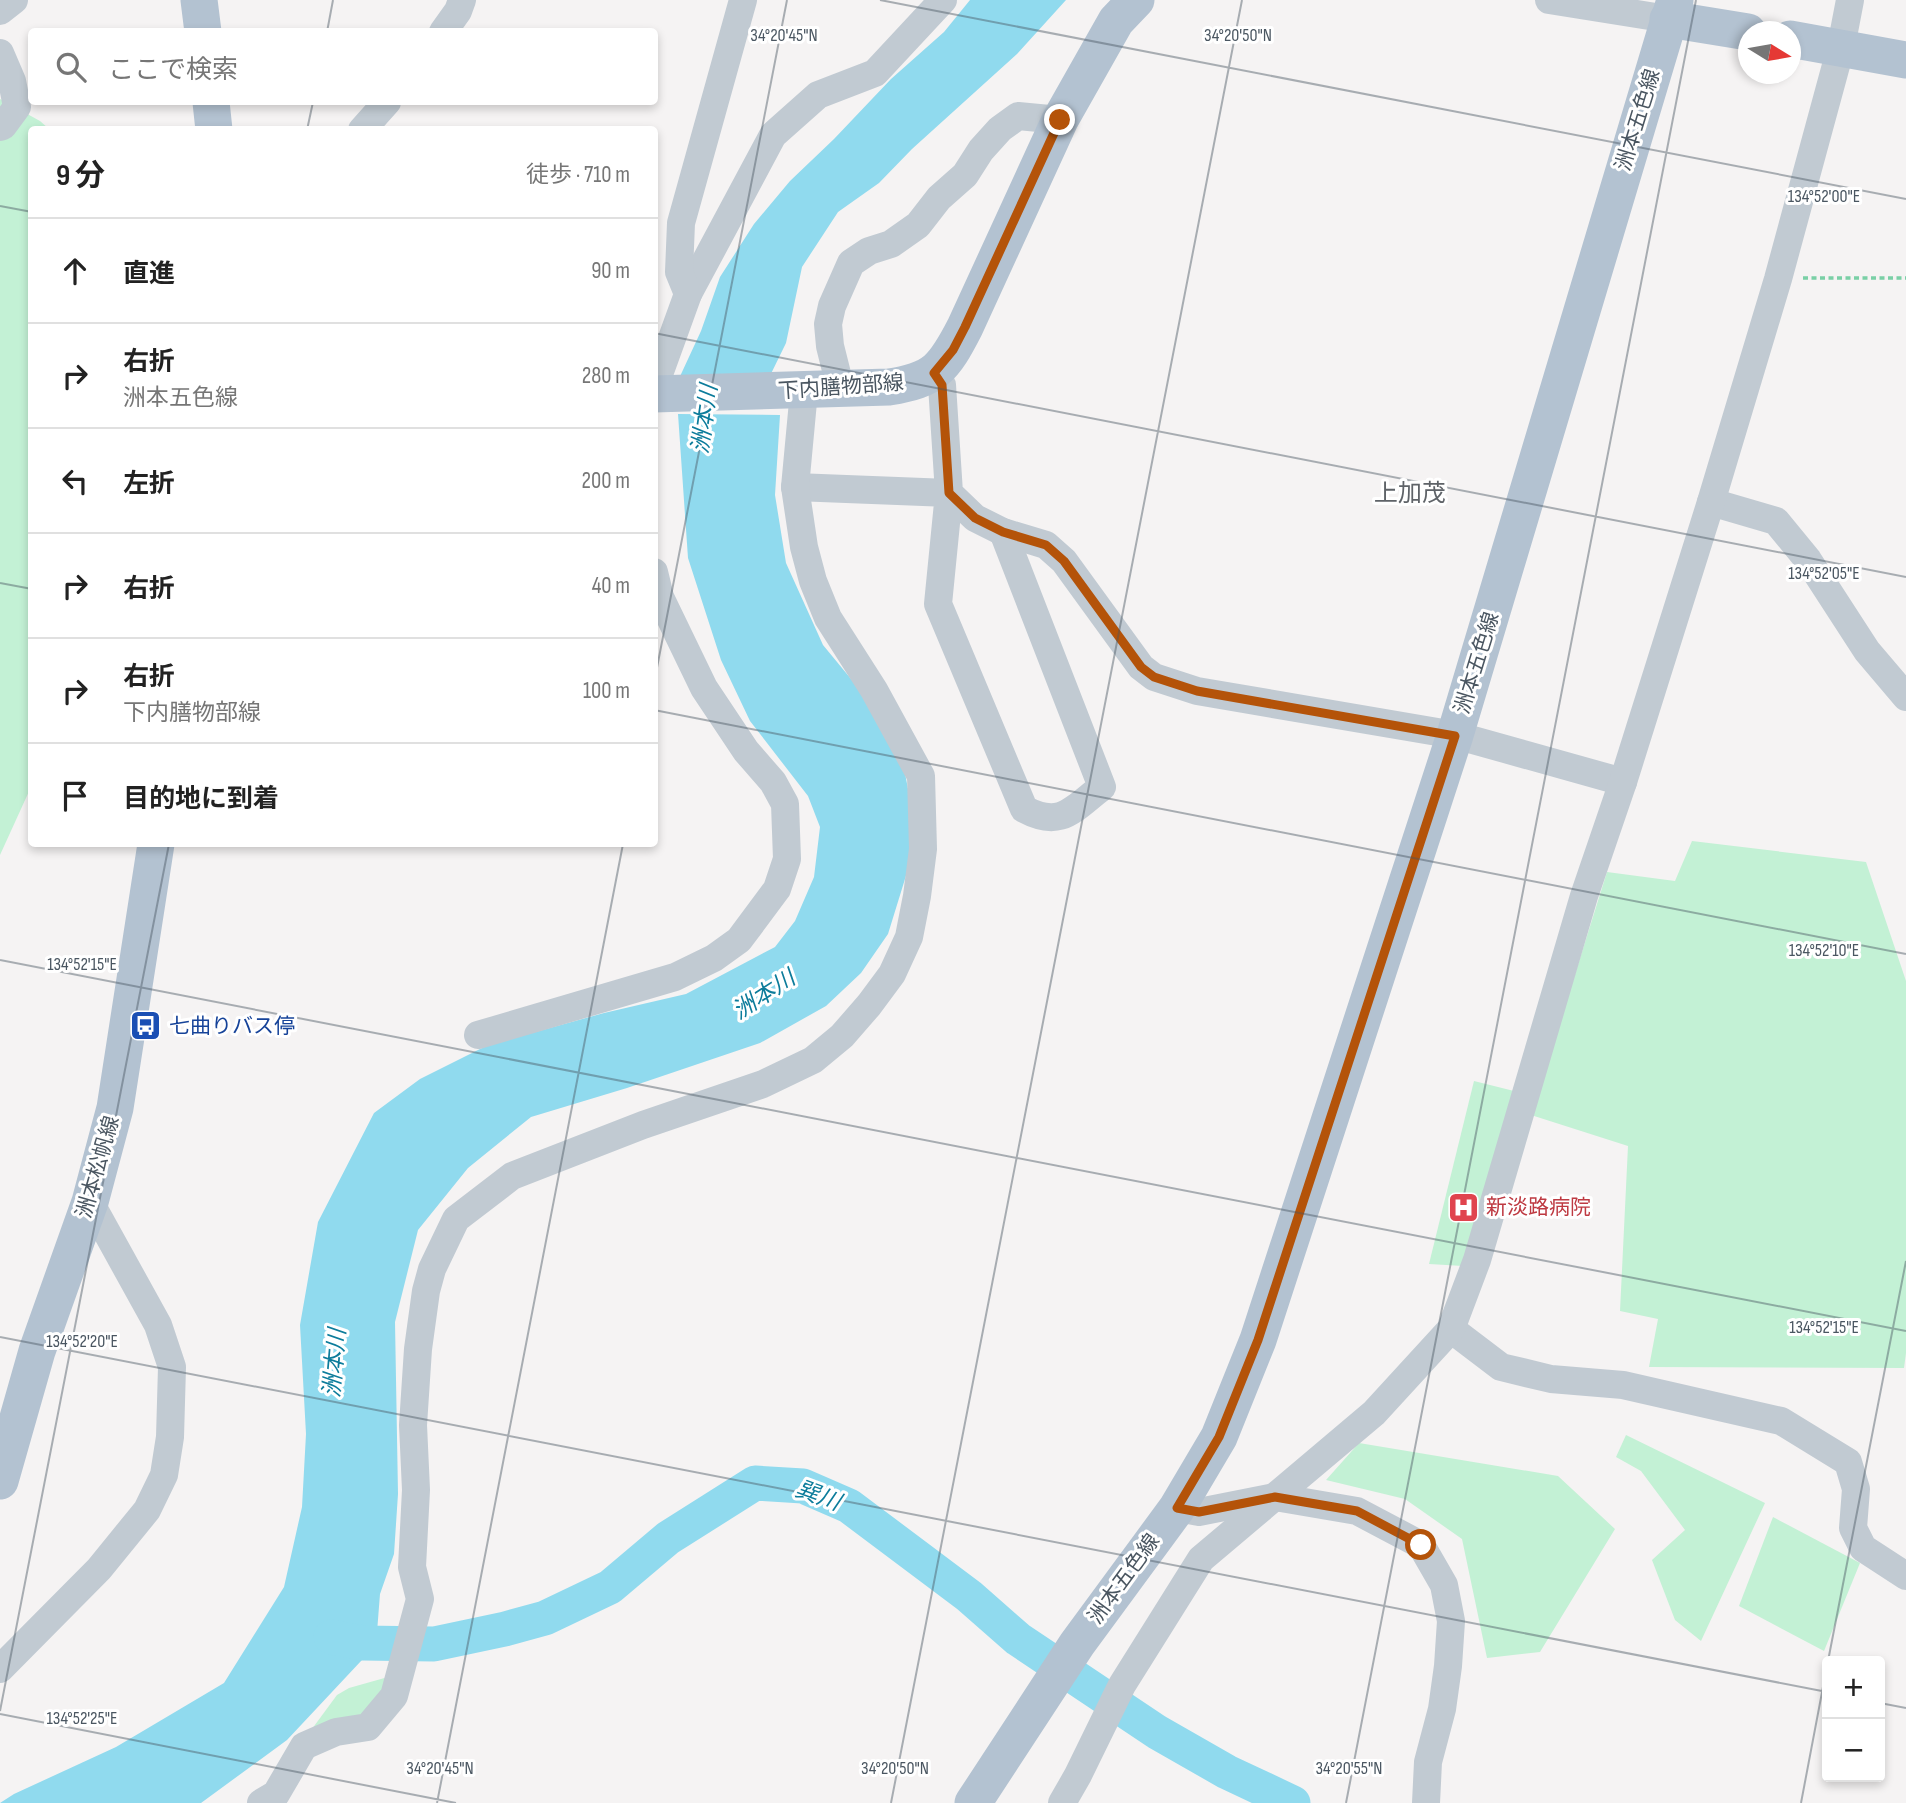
<!DOCTYPE html>
<html lang="ja">
<head>
<meta charset="utf-8">
<style>
  :root { --surface:#fff; --page:#f2f2f2; --text:#222; --muted:#767676; --line:#e0e0e0 }
  body { margin:0; font-family:"Sofia Sans Condensed","Noto Sans JP",sans-serif; background:var(--page); color:var(--text) }
  .controls { position:absolute; right:21px; bottom:21px; display:grid; overflow:hidden; border-radius:7px; box-shadow:0 4px 10px #0003 }
  .controls button { width:63px; height:63px; display:grid; place-items:center; padding:0; border:0; border-bottom:2px solid var(--line); background:var(--surface); color:var(--text); font:35px sans-serif }
  .compass { position:absolute; left:1738px; top:21px; width:63px; height:63px; border-radius:50%; background:var(--surface); box-shadow:0 4px 10px #0003; rotate:101deg }
  .stop { position:absolute; width:21px; height:21px; margin:-16px; border:5px solid #b45309; border-radius:50%; background:#fff }
  .stop.end { background:#b45309; border-color:#fff; box-shadow:0 2px 7px #0008 }
  .list { margin:0; padding:0; list-style:none }
  h2 { display:flex; justify-content:space-between; align-items:center; height:91px; margin:0; padding:0 28px; font-size:30px }
  h2 small { font-size:23px; font-weight:400; color:var(--muted) }
  .list li { display:grid; grid-template-columns:46px 1fr auto; gap:21px; align-items:center; box-sizing:border-box; height:105px; padding:0 28px; border-top:2px solid var(--line) }
  .list b { display:block; font-size:26px; white-space:nowrap }
  .list p { margin:0; font-size:23px; white-space:nowrap; color:var(--muted) }
  .list em { font-size:23px; font-style:normal; color:var(--muted) }
  .icon { flex:none; width:38px; height:38px; fill:none; stroke:currentColor; stroke-width:2; stroke-linecap:round; stroke-linejoin:round }
  .map { position:relative; flex:none; width:1906px; height:1803px; overflow:hidden }
  .search { position:absolute; background:var(--surface); box-shadow:0 4px 10px #0003; left:28px; top:28px; width:630px; height:77px; display:flex; align-items:center; gap:18px; box-sizing:border-box; padding:0 24px; border-radius:7px; color:var(--muted); font-size:26px }
  .panel { position:absolute; background:var(--surface); box-shadow:0 4px 10px #0003; left:28px; top:126px; width:630px; height:721px; border-radius:7px }
  .map>svg:first-child { display:block }
</style>
</head>
<body>
<div class="map">
<svg width="1906" height="1803" viewBox="0 0 1906 1803">
  <rect width="100%" height="100%" fill="#f5f3f3"/>
  <g fill="#c3f1d5">
    <polygon points="0,99 40,121 49,129 32,130 31,787 0,855"/>
    <polygon points="1692,841 1866,862 1906,981 1906,1353 1904,1368 1649,1367 1658,1319 1620,1311 1628,1146 1531,1115 1607,872 1675,881"/>
    <polygon points="1474,1081 1514,1091 1463,1266 1429,1264"/>
    <polygon points="1626,1435 1765,1503 1701,1641 1675,1620 1652,1560 1685,1530 1641,1471 1616,1457"/>
    <polygon points="1359,1443 1558,1476 1615,1529 1540,1652 1487,1658 1462,1539 1405,1499 1326,1480"/>
    <polygon points="1773,1517 1860,1563 1824,1651 1739,1606"/>
    <polygon points="388,1677 388,1683 365,1718 309,1733 337,1695 349,1688"/>
  </g>
  <g fill="#90daee">
    <polygon points="970,0 1066,0 1017,54 912,149 879,183 838,212 802,267 786,343 766,384 676,385 701,331 720,277 754,224 790,181 834,139 891,79 944,32"/>
    <polygon points="678,414 780,415 775,495 786,563 823,645 856,685 904,768 912,810 909,866 888,934 861,973 826,1006 760,1043 627,1088 531,1117 468,1168 418,1230 395,1322 398,1494 394,1554 380,1594 376,1645 287,1740 201,1803 0,1803 14,1794 116,1747 224,1683 284,1587 302,1507 306,1434 300,1325 318,1222 374,1113 420,1079 488,1045 604,1013 686,994 775,947 795,921 814,877 820,827 808,796 750,721 721,660 688,558"/>
  </g>
  <g fill="none" stroke-linecap="round" stroke-linejoin="round">
    <polyline stroke="#90daee" stroke-width="35" points="331,1637 362,1643 434,1644 505,1629 545,1618 610,1587 668,1538 755,1483 803,1486 849,1506 969,1596 1018,1639 1157,1732 1227,1772 1293,1803"/>
    <polyline stroke="#7ad0a6" stroke-width="3.5" stroke-dasharray="5 3.5" stroke-linecap="butt" points="1803,278 1906,278"/>
    <g stroke="#c1cad2" stroke-width="28">
      <polyline points="1549,0 1668,19"/>
      <polyline points="0,11 14,0"/>
      <polyline points="443,32 458,11 462,0"/>
      <polyline points="0,53 12,81 17,107 3,126 0,127"/>
      <polyline points="362,130 387,102"/>
      <polyline points="688,294 773,135 818,95 875,73 943,0"/>
      <polyline points="934,373 942,385 949,493 975,518 1003,532 1046,545 1064,561 1141,667 1154,677 1197,691 1455,735 1623,782"/>
      <polyline points="654,388 688,294 679,272 681,223 743,0"/>
      <polyline points="841,390 830,346 828,324 832,306 851,263 869,251 891,244 918,225 939,198 965,175 981,150 1000,129 1018,116 1060,120"/>
      <path d="M 795,487 L 949,493 L 938,604 L 1024,809 C 1061,829 1073,809 1102,787 L 1003,532"/>
      <polyline points="1711,502 1776,521 1808,560 1867,651 1906,697"/>
      <polyline points="478,1035 675,977 714,958 739,940 777,889 787,859 785,804 773,782 746,751 704,688 660,597 654,572"/>
      <polyline points="1451,1329 1501,1367 1551,1379 1623,1385 1781,1421 1848,1462 1856,1489 1853,1528 1863,1548 1906,1576"/>
      <polyline points="1177,1508 1199,1512 1275,1497 1357,1511 1421,1545 1444,1585 1451,1621 1448,1666 1442,1709 1428,1762 1426,1803"/>
      <polyline points="0,1669 99,1569 147,1510 164,1475 170,1437 172,1367 158,1325 90,1202"/>
      <polyline points="261,1803 276,1794 304,1746 336,1732 368,1727 394,1696 420,1599 412,1567 416,1490 413,1425 418,1349 426,1291 432,1269 456,1219 512,1176 643,1125 763,1084 813,1060 842,1036 869,1005 892,974 909,937 917,896 923,849 921,776 874,690 828,618 813,581 804,547 795,487 804,391"/>
      <polyline points="1062,1803 1078,1775 1122,1685 1201,1559 1374,1413 1451,1329 1477,1260 1584,896 1623,782 1711,502 1778,279 1841,47 1850,0"/>
    </g>
    <g stroke="#b3c2d1" stroke-width="37">
      <polyline points="199,0 203,32"/>
      <polyline points="1668,19 1748,32"/>
      <polyline points="1790,39 1906,60"/>
      <polyline points="211,102 214,130"/>
      <path d="M 654,394 L 889,387 C 935,380 944,368 965,327 L 1060,120 L 1116,21 L 1136,0"/>
      <polyline points="0,1481 37,1351 90,1202 115,1108 156,844"/>
      <polyline points="973,1803 1077,1644 1177,1508 1219,1437 1258,1340 1455,735 1675,0"/>
    </g>
  </g>
  <g fill="none" stroke-linecap="round" stroke-linejoin="round">
    <polyline stroke="#b45309" stroke-width="9" points="1060,120 965,327 953,350 934,373 942,385 949,493 975,518 1003,532 1046,545 1064,561 1141,667 1154,677 1197,691 1455,736 1258,1340 1219,1437 1177,1508 1199,1512 1275,1497 1357,1511 1421,1545"/>
  </g>
  <path fill="none" stroke="#4a5661" stroke-width="2" stroke-opacity="0.45" d="M 880,0 L 1906,199M 327,32 L 333,0M 307,130 L 313,102M 0,206 L 32,212M 654,333 L 1906,577M 0,583 L 32,589M 654,683 L 787,0M 654,710 L 1906,954M 0,960 L 1906,1331M 0,1337 L 1827,1692M 1828,1661 L 1906,1261M 1880,1703 L 1906,1708M 0,1711 L 169,844M 0,1714 L 456,1803M 437,1803 L 623,844M 891,1803 L 1242,0M 1346,1803 L 1696,0M 1801,1803 L 1827,1666"/>
  <defs>
    <symbol id="bus-square" viewBox="-11 -11 22 22"><rect x="-9" y="-9" width="18" height="18" rx="4" fill="#1a4fb4" stroke="#fff"/><path d="M-5-6H5V4H4V6H2V4H-2V6H-4V4H-5ZM-3.5-4V0h7V-4ZM-3.5 1.2v1.5H-2V1.2ZM2 1.2v1.5H3.5V1.2Z" fill="#fff"/></symbol>
    <symbol id="hospital-square" viewBox="-11 -11 22 22"><rect x="-9" y="-9" width="18" height="18" rx="4" fill="#e0444e" stroke="#fff"/><path d="M-5-5h3v3.5h4V-5h3V5h-3V1.5h-4V5h-3Z" fill="#fff"/></symbol>
  </defs>
  <g fill-rule="evenodd">
    <use href="#bus-square" x="128" y="1008" width="35" height="35"/>
    <use href="#hospital-square" x="1446" y="1190" width="35" height="35"/>
  </g>
  <g text-anchor="middle" dominant-baseline="central" stroke-width="6" stroke-linejoin="round" paint-order="stroke">
    <g font-size="21" fill="#4a5661" stroke="#fff">
      <text transform="translate(1638 120) rotate(-73)">洲本五色線</text>
      <text transform="translate(841 387) rotate(-4)">下内膳物部線</text>
      <text transform="translate(1477 663) rotate(-73)">洲本五色線</text>
      <text transform="translate(98 1167) rotate(-74)">洲本松帆線</text>
      <text transform="translate(1124 1579) rotate(-54)">洲本五色線</text>
    </g>
    <g font-size="21" fill="#164399" stroke="#fff" text-anchor="start">
      <text x="169" y="1026">七曲りバス停</text>
    </g>
    <g font-size="21" fill="#be3a42" stroke="#fff" text-anchor="start">
      <text x="1486" y="1207">新淡路病院</text>
    </g>
    <g font-size="23" font-style="italic" fill="#0c7c9b" stroke="#fff">
      <text transform="translate(705 419) rotate(-82)">洲本川</text>
      <text transform="translate(764 995) rotate(-33)">洲本川</text>
      <text transform="translate(335 1363) rotate(-85)">洲本川</text>
      <text transform="translate(818 1496) rotate(20)">巽川</text>
    </g>
    <g font-size="24" fill="#5f6368" stroke="#fff">
      <text x="1410" y="493">上加茂</text>
    </g>
  </g>
  <g font-size="18" text-anchor="middle" fill="#4a5661" stroke="#fff" stroke-width="6" stroke-linejoin="round" paint-order="stroke">
    <text x="784" y="41">34°20'45"N</text>
    <text x="1238" y="41">34°20'50"N</text>
    <text x="1824" y="202">134°52'00"E</text>
    <text x="1824" y="579">134°52'05"E</text>
    <text x="1824" y="956">134°52'10"E</text>
    <text x="82" y="970">134°52'15"E</text>
    <text x="1824" y="1333">134°52'15"E</text>
    <text x="82" y="1347">134°52'20"E</text>
    <text x="82" y="1724">134°52'25"E</text>
    <text x="440" y="1774">34°20'45"N</text>
    <text x="895" y="1774">34°20'50"N</text>
    <text x="1349" y="1774">34°20'55"N</text>
  </g>
</svg>
<div class="controls">
<button>+</button>
<button>−</button>
</div>
<svg class="compass" viewBox="-18 -18 36 36"><path d="M0-13l5 13h-10z" fill="#e53935"/><path d="M0 13l5-13h-10z" fill="#767676"/></svg>
<div class="stop" style="left:1421px;top:1545px"></div>
<div class="stop end" style="left:1060px;top:120px"></div>
<div class="search"><svg class="icon" aria-label="search" viewBox="0 0 24 24"><circle cx="10" cy="10" r="6"/><path d="M15 15l6 6"/></svg>ここで検索</div>
<section class="panel">
<h2>9 分<small>徒歩 · 710 m</small></h2>
<ul class="list">
<li><svg class="icon" aria-label="ahead" viewBox="0 0 24 24"><path d="M12 20V5M6 11l6-6 6 6"/></svg><div><b>直進</b></div><em>90 m</em></li>
<li><svg class="icon" aria-label="right" viewBox="0 0 24 24"><path d="M7 20v-9h11M14 6l5 5-5 5"/></svg><div><b>右折</b><p>洲本五色線</p></div><em>280 m</em></li>
<li><svg class="icon" aria-label="left" viewBox="0 0 24 24"><path d="M17 20v-9H6M10 6l-5 5 5 5"/></svg><div><b>左折</b></div><em>200 m</em></li>
<li><svg class="icon" aria-label="right" viewBox="0 0 24 24"><path d="M7 20v-9h11M14 6l5 5-5 5"/></svg><div><b>右折</b></div><em>40 m</em></li>
<li><svg class="icon" aria-label="right" viewBox="0 0 24 24"><path d="M7 20v-9h11M14 6l5 5-5 5"/></svg><div><b>右折</b><p>下内膳物部線</p></div><em>100 m</em></li>
<li><svg class="icon" aria-label="arrive" viewBox="0 0 24 24"><path d="M6 21V4h12l-3 4 3 4H6"/></svg><div><b>目的地に到着</b></div></li>
</ul>
</section>
</div>
</body>
</html>
